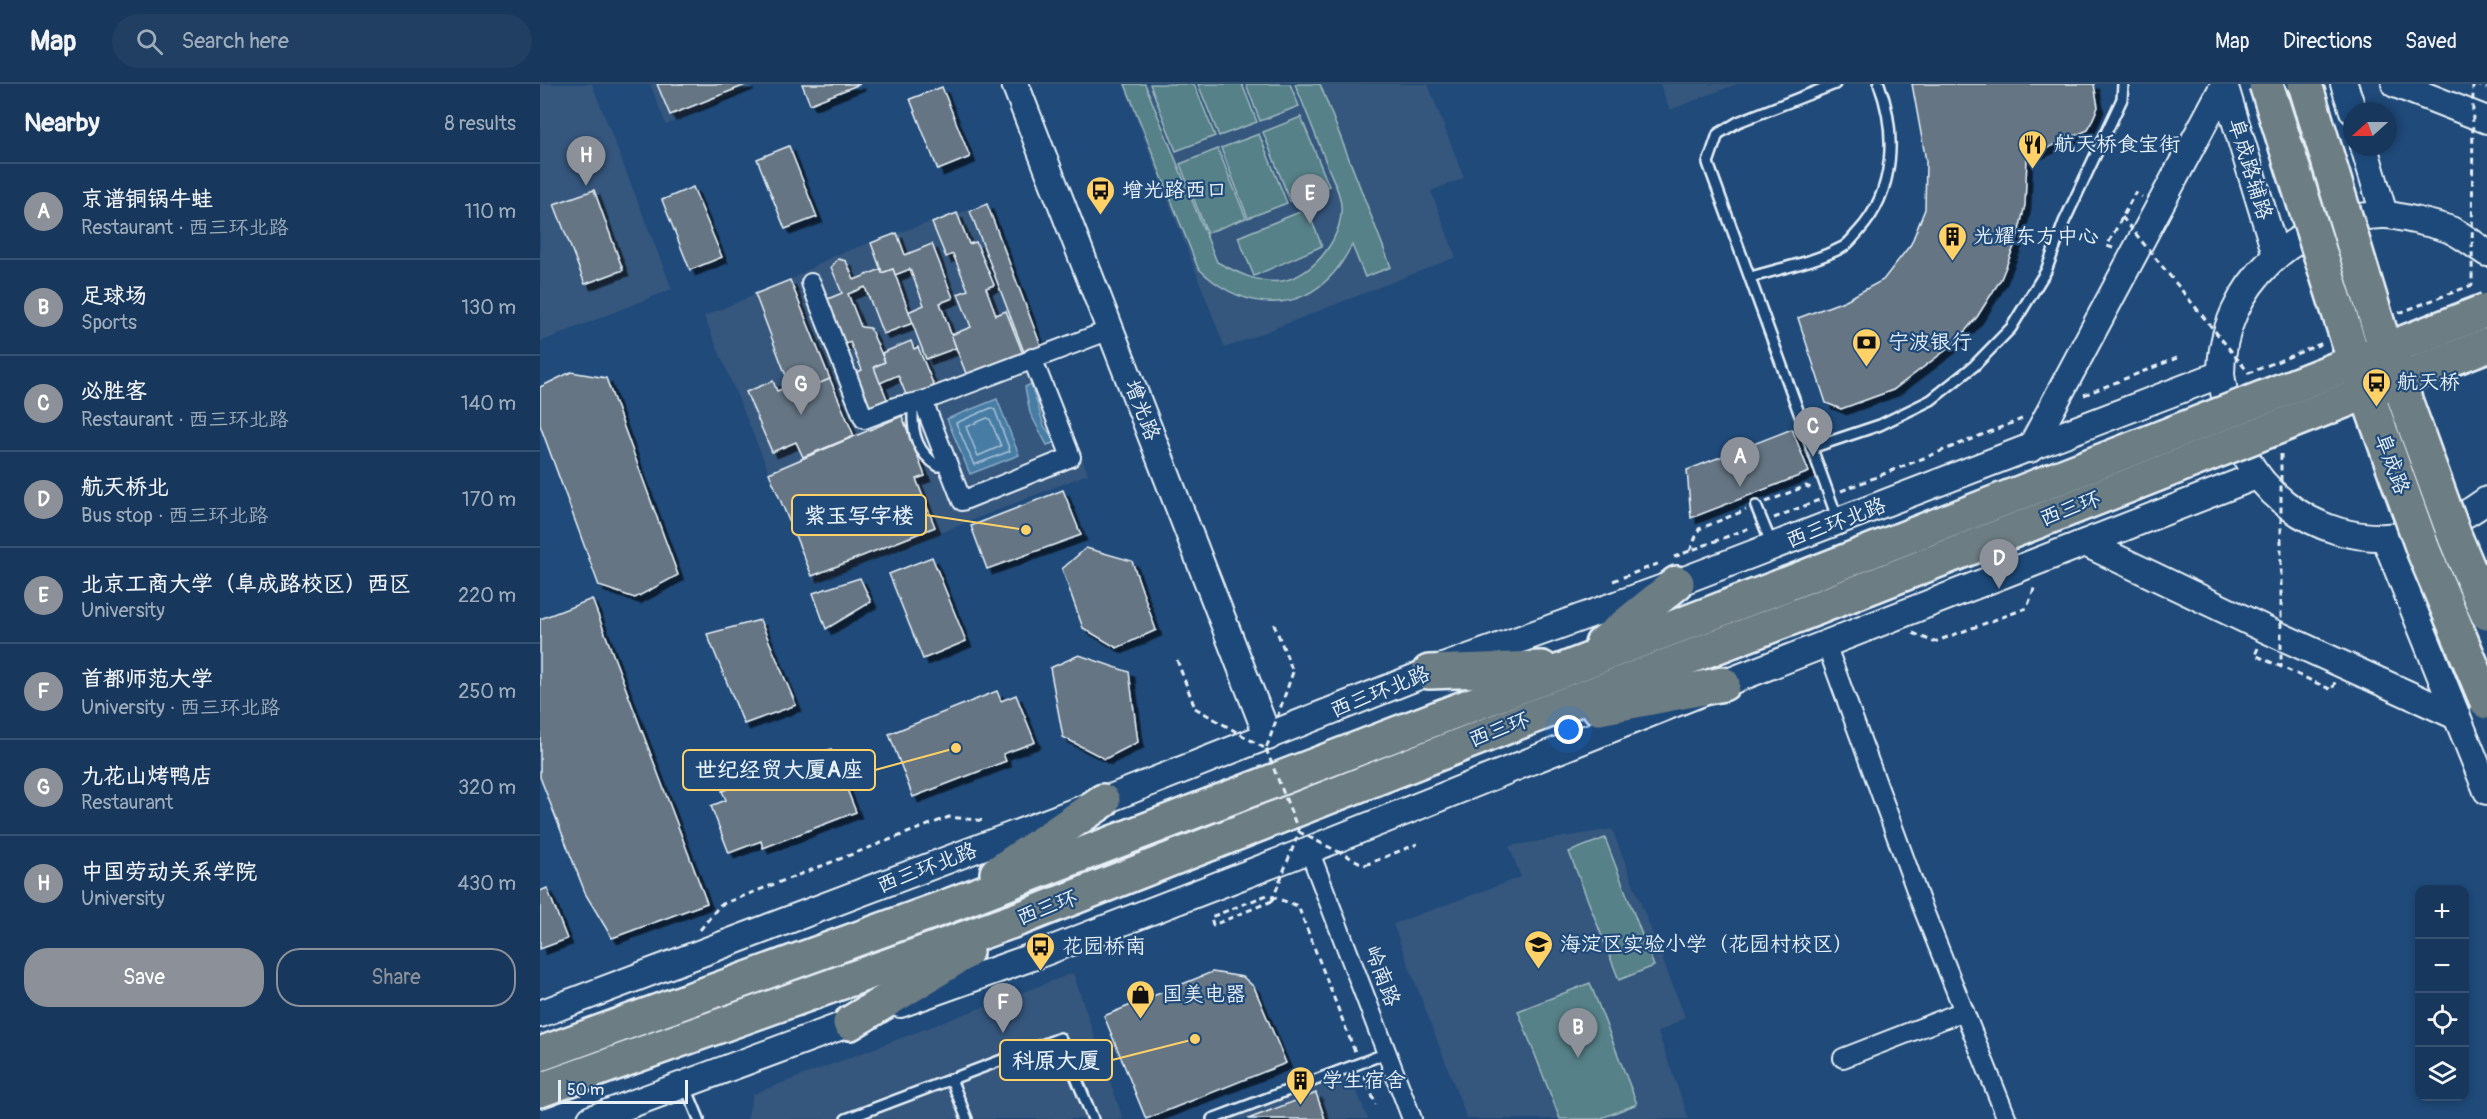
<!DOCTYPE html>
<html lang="en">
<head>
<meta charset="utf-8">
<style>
  :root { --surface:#17385c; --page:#203f62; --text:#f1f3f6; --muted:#9eacbb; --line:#365272; --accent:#8c9099 }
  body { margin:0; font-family:Pangolin,"LXGW WenKai TC",sans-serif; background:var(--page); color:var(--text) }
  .controls { position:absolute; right:18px; bottom:18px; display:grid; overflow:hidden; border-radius:12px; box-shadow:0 3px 9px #0003 }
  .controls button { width:54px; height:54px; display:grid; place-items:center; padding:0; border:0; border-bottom:2px solid var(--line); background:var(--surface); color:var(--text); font:30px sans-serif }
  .compass { position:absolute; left:1803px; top:18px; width:54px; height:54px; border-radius:50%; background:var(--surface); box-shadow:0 3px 9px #0003; rotate:249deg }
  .scale { position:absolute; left:18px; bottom:15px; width:130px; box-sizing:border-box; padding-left:6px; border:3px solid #e8f1f8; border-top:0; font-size:16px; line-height:21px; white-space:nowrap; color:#e8f1f8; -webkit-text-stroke:4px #1f4a7a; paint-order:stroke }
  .you { position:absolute; left:1029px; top:646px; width:21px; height:21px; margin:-15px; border:4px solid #fff; border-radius:50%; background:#1a73e8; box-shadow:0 0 0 9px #1a73e833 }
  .badge { display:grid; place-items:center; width:39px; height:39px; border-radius:50%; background:var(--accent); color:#fff; font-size:20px; font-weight:700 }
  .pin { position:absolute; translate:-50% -50px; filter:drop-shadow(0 2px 3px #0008) }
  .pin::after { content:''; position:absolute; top:32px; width:21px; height:18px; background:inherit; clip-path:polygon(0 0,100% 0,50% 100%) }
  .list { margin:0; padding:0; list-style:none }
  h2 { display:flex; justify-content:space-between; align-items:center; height:78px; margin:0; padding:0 24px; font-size:26px }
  h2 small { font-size:20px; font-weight:400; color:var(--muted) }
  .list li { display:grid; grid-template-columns:39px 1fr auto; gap:18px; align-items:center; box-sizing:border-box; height:96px; padding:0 24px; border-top:2px solid var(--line) }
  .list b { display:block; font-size:22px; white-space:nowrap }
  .list p { margin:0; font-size:20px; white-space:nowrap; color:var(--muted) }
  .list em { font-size:20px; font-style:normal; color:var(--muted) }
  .actions { display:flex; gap:12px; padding:18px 24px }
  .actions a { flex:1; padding:14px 0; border:2px solid var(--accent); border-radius:24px; text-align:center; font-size:21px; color:var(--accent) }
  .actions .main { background:var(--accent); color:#fff }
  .icon { flex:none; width:33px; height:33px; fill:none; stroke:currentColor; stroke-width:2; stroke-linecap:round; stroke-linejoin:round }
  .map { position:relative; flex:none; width:1947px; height:1035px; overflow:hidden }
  header { display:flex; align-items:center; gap:36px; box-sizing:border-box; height:84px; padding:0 30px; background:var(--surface); border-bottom:2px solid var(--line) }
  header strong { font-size:28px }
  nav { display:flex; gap:33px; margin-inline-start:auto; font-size:21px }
  .search { width:420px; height:54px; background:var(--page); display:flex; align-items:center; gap:15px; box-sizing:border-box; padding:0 21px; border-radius:33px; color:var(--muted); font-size:22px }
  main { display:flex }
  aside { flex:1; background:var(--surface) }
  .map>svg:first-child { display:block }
</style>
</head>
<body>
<header>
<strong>Map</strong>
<div class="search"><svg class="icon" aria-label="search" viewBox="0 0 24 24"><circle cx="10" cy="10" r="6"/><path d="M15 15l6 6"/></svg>Search here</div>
<nav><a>Map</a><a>Directions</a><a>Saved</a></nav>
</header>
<main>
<aside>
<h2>Nearby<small>8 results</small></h2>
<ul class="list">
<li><span class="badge">A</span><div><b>京谱铜锅牛蛙</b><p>Restaurant · 西三环北路</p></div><em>110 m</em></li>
<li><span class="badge">B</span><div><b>足球场</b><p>Sports</p></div><em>130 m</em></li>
<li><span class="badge">C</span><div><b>必胜客</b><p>Restaurant · 西三环北路</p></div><em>140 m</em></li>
<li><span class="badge">D</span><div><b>航天桥北</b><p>Bus stop · 西三环北路</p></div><em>170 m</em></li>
<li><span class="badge">E</span><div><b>北京工商大学（阜成路校区）西区</b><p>University</p></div><em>220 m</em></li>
<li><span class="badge">F</span><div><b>首都师范大学</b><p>University · 西三环北路</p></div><em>250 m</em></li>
<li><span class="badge">G</span><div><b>九花山烤鸭店</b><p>Restaurant</p></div><em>320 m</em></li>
<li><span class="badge">H</span><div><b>中国劳动关系学院</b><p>University</p></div><em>430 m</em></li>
</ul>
<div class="actions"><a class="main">Save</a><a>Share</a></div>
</aside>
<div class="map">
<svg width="1947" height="1035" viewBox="0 0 1947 1035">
  <defs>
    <filter id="shadow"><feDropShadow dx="5.5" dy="5.5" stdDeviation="0" flood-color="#0009"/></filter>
  </defs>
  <rect width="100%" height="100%" fill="#1f4a7a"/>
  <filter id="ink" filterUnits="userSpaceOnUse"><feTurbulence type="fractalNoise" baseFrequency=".0167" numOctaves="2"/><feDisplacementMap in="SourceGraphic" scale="12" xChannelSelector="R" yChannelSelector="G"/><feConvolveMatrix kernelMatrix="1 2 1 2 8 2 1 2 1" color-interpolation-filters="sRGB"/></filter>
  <g filter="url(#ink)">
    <g fill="#34577d">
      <polygon points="0,0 52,0 132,205 0,258"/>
      <polygon points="110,0 220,0 126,41"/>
      <polygon points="583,0 888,0 924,94 891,107 916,173 685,264"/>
      <polygon points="1120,0 1197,0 1130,26"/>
      <polygon points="447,120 548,390 275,499 164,232 250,196 293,172 357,149"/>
      <polygon points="1072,745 1145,933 1118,949 1149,1035 927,1035 853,840 981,793 969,762"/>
      <polygon points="533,889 583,1035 207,1035 213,1010"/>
      <polygon points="810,990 828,1035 693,1035"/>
    </g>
    <g fill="#568188" stroke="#9fb9c0" stroke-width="1.5">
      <path d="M 585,0 L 605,0 L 677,178 C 696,188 719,200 742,197 C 775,192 808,148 800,115 C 798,104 791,92 787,81 C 777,54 766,27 755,0 L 780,0 L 851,183 L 825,193 L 812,161 C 806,172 800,183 791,192 C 751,234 695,221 658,184 Z"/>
      <polygon points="610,0 654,0 675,52 636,67"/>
      <polygon points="658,0 702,0 717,38 679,52"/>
      <polygon points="706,0 750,0 759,22 720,37"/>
      <polygon points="761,33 789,102 750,117 723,48"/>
      <polygon points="719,50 747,119 708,134 681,64"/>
      <polygon points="678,65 706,134 667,149 640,80"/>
      <polygon points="767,125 782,162 714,192 698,153"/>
      <polygon points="1065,754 1114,882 1079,896 1029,768"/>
      <polygon points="1050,899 1097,1020 1059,1035 1020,1035 978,927"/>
    </g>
    <g fill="#477ba4" stroke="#87aac6" stroke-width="1.5">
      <polygon points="491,300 504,342 516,358 507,361 490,329 485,303"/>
      <polygon points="457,315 479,371 430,390 407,335"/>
    </g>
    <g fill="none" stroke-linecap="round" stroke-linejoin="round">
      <g stroke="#a8c2d6" stroke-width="1.5">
        <polygon points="451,324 455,326 470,367 434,381 416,339"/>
        <polygon points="447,334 450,335 461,362 438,372 426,343"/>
      </g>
    </g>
    <g fill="#657484" stroke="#e8f1f8" stroke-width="1.5" filter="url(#shadow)">
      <polygon points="117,0 208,0 130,31"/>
      <polygon points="262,0 320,0 270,20"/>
      <polygon points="1372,0 1554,0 1558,23 1548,46 1487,73 1485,121 1477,155 1461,195 1437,233 1414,260 1353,306 1301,325 1286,319 1258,234 1304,217 1343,196 1371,160 1385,125 1386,77"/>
      <polygon points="402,3 430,73 398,86 370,15"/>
      <polygon points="249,62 277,133 245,145 217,75"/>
      <polygon points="153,103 182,173 150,186 122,116"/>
      <polygon points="54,106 83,186 45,200 14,120"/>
      <polygon points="447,120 501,262 484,268 430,127"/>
      <polygon points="417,129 429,160 436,158 454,201 446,204 456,231 466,227 483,270 427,292 411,251 431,243 418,210 428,206 413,170 406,173 392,139"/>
      <polygon points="357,149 365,171 392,160 413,214 400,219 416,264 386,275 368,228 384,221 370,185 355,191 353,185 342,189 331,159"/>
      <polygon points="298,175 306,177 314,196 341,185 342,189 353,185 373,239 343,250 325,203 308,210 321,243 330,244 345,278 334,283 347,315 329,323 315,289 322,286 310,258 302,262 283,217 302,209 291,183"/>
      <polygon points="250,196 290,295 253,310 215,210"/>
      <polygon points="371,257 374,265 378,263 394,302 367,313 358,291 340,299 334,283 345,278 342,269"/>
      <polygon points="31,288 66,294 138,491 95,514 59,502 0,341 0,303"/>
      <polygon points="290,295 314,352 263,373 256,358 232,368 206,308 233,297 237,307 250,302 253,310"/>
      <polygon points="362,332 385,392 376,395 395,443 272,492 229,389"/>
      <polygon points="1252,345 1269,388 1151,434 1147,386"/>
      <polygon points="523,406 541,451 447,485 431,442"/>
      <polygon points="546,464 592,477 616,546 577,564 543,544 522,485"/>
      <polygon points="392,473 426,557 383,575 349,490"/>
      <polygon points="320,494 331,518 286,545 273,509"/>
      <polygon points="52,515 167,819 72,854 46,811 0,693 0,535"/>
      <polygon points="220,536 256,621 204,640 167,550"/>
      <polygon points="539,571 589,588 598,658 565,675 523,653 510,584"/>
      <polygon points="457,607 461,617 476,611 495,658 463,670 466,677 373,713 349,650"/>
      <polygon points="291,665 316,728 223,764 221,757 189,769 171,722 186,716 182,707"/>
      <polygon points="7,804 27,855 0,865 0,807"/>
      <polygon points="672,888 703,893 714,903 746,979 606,1035 564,932"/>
      <polygon points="776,1009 785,1035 708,1035"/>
    </g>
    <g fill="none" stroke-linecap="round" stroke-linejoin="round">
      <defs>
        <g id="lane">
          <polyline points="1295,0 1198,38 1178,50 1168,79 1298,436"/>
          <path d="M 1211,193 C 1242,184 1274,178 1303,163 C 1309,160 1314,152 1319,147 C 1355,107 1357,49 1339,0"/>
          <path d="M 379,321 L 373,327 C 372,351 378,369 398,382 L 409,382"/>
          <polyline points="1271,364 1340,341 1391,316 1434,282 1471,244 1506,187 1524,138 1582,15 1583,0"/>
          <polyline points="1216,422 1232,461"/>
          <polyline points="411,995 427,1035"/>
          <polyline points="145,1001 159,1035"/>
          <polyline points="306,1035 520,954 553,1035"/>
          <polyline points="672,1035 847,969"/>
        </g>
        <g id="street">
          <polyline points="271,199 324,335 358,322 383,317"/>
          <polyline points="492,274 531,373 422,417 383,317 570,246"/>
          <polyline points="1286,560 1380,817 1467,1035"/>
          <polyline points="769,766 872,1035"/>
          <polyline points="1303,974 1424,927"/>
        </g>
        <g id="secondary">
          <polyline points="475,0 728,653"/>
          <polyline points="1684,0 1736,171"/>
          <polyline points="1804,0 1813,27"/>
          <polyline points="1855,0 1947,36"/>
          <polyline points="1824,63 1844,130"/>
          <path d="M 1947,169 C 1936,162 1925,153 1913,147 C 1903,142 1853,130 1842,131 C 1757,133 1681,202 1681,290 C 1682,299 1684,308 1686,317 C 1688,327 1688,339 1692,348 C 1695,356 1701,364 1705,372 C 1725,408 1758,435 1798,447 C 1851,462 1903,449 1947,416"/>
          <polyline points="1490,365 1684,1"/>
          <polyline points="1845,454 1947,707"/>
          <polyline points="1545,459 1727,546 1916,632"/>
          <polyline points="360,920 492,873 769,766 1183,600 1716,392"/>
          <polyline points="0,930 563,717 889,588 1137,499 1681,290"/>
          <polyline points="51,1035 326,933"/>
        </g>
        <g id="highway">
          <polyline points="1062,560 1137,499"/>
          <polyline points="889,588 1002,584"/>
          <polyline points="1059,624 1183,600"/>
          <polyline points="457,789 563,717"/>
          <polyline points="310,939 426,868"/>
          <polyline points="0,970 405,823 1247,500"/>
          <polyline points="0,1006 484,833 974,640 1259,531"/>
        </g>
      </defs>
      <use href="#lane" stroke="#e8f1f8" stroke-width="14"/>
      <use href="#street" stroke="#e8f1f8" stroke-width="22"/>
      <use href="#secondary" stroke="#e8f1f8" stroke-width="30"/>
      <use href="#highway" stroke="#e8f1f8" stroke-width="38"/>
      <g stroke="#e8f1f8" stroke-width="3" stroke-dasharray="6 4.5" stroke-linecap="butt">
        <polyline points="1936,0 1947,4"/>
        <polyline points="1573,164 1567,162 1595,109 1602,113"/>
        <polyline points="1544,311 1637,274"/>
        <polyline points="1301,407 1482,335"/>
        <polyline points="1226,418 1266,402 1273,405"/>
        <polyline points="1234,434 1279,416"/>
        <polyline points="1150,467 1159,445 1206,426"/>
        <polyline points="1134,473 1212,443"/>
        <polyline points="1073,497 1120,479"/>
        <polyline points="734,540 753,588"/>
        <polyline points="1373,549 1394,558 1487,524 1495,502"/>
        <polyline points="1718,564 1715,571 1792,606 1795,598"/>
        <polyline points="637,576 655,624"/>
        <polyline points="825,781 877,760"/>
        <polyline points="732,817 673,841 671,833 727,811 758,822 815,968"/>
        <polyline points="160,846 180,821 409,733 446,737"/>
        <polyline points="824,991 836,1021"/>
      </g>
      <use href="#lane" stroke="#1f4a7a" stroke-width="9"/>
      <use href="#street" stroke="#1f4a7a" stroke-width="18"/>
      <use href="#secondary" stroke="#1f4a7a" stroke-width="26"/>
      <use href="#highway" stroke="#6d7d84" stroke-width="33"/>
      <defs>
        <g id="highway-bridge">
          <polyline points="1726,0 1809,260 1884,468 1947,618"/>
          <polyline points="1765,0 1840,247 1915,453 1947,529"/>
          <polyline points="1247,500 1947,226"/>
          <polyline points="1259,531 1947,261"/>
        </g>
      </defs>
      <use href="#highway-bridge" stroke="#e8f1f8" stroke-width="38" stroke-linecap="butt"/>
      <g stroke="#e8f1f8" stroke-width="3" stroke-dasharray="6 4.5" stroke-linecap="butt">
        <polyline points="1582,133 1709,289 1783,259"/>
        <polyline points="1859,229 1932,201 1933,0"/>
        <polyline points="1741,370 1741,583"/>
        <polyline points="655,624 726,665 753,588"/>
        <polyline points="726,665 759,748"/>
        <polyline points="732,817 759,748 825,781"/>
      </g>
      <use href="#highway-bridge" stroke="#6d7d84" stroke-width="33"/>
    </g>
  </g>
  <defs>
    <symbol id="restaurant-pin" viewBox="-11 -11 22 30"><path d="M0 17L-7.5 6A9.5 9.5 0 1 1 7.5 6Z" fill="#ffd166" stroke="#1f4a7a"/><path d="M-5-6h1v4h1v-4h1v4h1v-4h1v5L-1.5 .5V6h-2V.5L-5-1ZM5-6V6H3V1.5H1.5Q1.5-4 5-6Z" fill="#111"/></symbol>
    <symbol id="bus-pin" viewBox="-11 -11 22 30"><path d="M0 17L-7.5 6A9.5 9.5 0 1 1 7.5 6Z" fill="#ffd166" stroke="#1f4a7a"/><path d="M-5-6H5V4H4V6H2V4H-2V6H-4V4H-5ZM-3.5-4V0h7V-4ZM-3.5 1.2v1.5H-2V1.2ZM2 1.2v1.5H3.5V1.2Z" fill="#111"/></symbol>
    <symbol id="building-pin" viewBox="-11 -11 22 30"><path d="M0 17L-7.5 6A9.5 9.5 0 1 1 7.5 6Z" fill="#ffd166" stroke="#1f4a7a"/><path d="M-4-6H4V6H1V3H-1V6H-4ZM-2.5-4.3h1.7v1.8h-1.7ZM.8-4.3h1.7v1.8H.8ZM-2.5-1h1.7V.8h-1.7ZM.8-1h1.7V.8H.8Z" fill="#111"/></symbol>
    <symbol id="bank-pin" viewBox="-11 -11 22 30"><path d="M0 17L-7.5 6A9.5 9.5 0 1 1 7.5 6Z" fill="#ffd166" stroke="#1f4a7a"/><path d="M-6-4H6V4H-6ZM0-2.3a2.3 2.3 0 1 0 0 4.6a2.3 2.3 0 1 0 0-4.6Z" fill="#111"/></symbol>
    <symbol id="school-pin" viewBox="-11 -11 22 30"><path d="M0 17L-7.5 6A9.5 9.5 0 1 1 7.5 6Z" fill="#ffd166" stroke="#1f4a7a"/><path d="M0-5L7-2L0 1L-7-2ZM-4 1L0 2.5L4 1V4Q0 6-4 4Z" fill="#111"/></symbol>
    <symbol id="shop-pin" viewBox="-11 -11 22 30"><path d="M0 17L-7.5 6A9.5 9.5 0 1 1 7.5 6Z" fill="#ffd166" stroke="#1f4a7a"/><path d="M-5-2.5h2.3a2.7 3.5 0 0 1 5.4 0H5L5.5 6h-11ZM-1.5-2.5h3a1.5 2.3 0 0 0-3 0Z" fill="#111"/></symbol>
  </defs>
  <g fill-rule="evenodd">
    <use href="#restaurant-pin" x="1476" y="44" width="33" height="45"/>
    <use href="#bus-pin" x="544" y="90" width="33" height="45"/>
    <use href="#building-pin" x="1396" y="136" width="33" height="45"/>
    <use href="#bank-pin" x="1310" y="242" width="33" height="45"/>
    <use href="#bus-pin" x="1820" y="282" width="33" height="45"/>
    <use href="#school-pin" x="982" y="844" width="33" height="45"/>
    <use href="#bus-pin" x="484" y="846" width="33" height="45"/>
    <use href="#shop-pin" x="584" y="894" width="33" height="45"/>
    <use href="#building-pin" x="744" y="980" width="33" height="45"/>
  </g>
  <g text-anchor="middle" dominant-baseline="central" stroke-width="4.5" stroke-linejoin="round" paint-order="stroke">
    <g font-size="21" fill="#e8f1f8" stroke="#1f4a7a" text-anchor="start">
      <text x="1514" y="60">航天桥食宝街</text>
      <text x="582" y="106">增光路西口</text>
      <text x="1433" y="152">光耀东方中心</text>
      <text x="1348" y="258">宁波银行</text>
      <text x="1857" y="298">航天桥</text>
      <text x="1020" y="860">海淀区实验小学（花园村校区）</text>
      <text x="522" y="862">花园桥南</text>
      <text x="622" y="910">国美电器</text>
      <text x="782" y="996">学生宿舍</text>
    </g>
    <g font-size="21" fill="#e8f1f8" stroke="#1f4a7a">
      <text transform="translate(1710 85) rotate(73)">阜成路辅路</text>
      <text transform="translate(602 326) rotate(69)">增光路</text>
      <text transform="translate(1852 380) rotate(70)">阜成路</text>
      <text transform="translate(1530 425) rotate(-21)">西三环</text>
      <text transform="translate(1296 439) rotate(-21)">西三环北路</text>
      <text transform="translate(840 608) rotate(-22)">西三环北路</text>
      <text transform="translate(959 646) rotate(-21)">西三环</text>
      <text transform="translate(387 784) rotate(-21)">西三环北路</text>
      <text transform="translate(507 824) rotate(-21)">西三环</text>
      <text transform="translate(842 892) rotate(69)">岭南路</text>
    </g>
  </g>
  <path fill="none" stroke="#ffd166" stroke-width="2" d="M486 446L386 431M416 664L335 686M655 955L572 976"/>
  <g fill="#ffd166" stroke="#1f4a7a" stroke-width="2">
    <circle cx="486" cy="446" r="6"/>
    <circle cx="416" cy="664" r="6"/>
    <circle cx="655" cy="955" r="6"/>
  </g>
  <g fill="#1f4a7a" stroke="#ffd166" stroke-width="2">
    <rect x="252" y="411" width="134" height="40" rx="6"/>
    <rect x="143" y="666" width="192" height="40" rx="6"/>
    <rect x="460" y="956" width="112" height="40" rx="6"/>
  </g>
  <g font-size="22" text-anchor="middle" font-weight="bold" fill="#e8f1f8">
    <text x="319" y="439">紫玉写字楼</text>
    <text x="239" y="693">世纪经贸大厦A座</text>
    <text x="516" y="984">科原大厦</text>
  </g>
</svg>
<div class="controls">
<button>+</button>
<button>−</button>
<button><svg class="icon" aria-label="locate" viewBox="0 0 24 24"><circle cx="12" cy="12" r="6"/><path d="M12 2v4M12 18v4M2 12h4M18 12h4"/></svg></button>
<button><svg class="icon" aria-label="layers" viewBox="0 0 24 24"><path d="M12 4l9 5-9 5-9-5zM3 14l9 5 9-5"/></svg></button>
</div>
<svg class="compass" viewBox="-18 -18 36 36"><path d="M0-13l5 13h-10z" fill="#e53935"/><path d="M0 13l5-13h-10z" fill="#9eacbb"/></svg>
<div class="scale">50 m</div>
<div class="you"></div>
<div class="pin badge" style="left:1200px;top:403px">A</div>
<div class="pin badge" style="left:1038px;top:974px">B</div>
<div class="pin badge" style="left:1273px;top:373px">C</div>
<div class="pin badge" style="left:1459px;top:505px">D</div>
<div class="pin badge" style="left:770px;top:140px">E</div>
<div class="pin badge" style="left:463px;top:949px">F</div>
<div class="pin badge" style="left:261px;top:331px">G</div>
<div class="pin badge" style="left:46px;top:102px">H</div>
</div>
</main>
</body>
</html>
